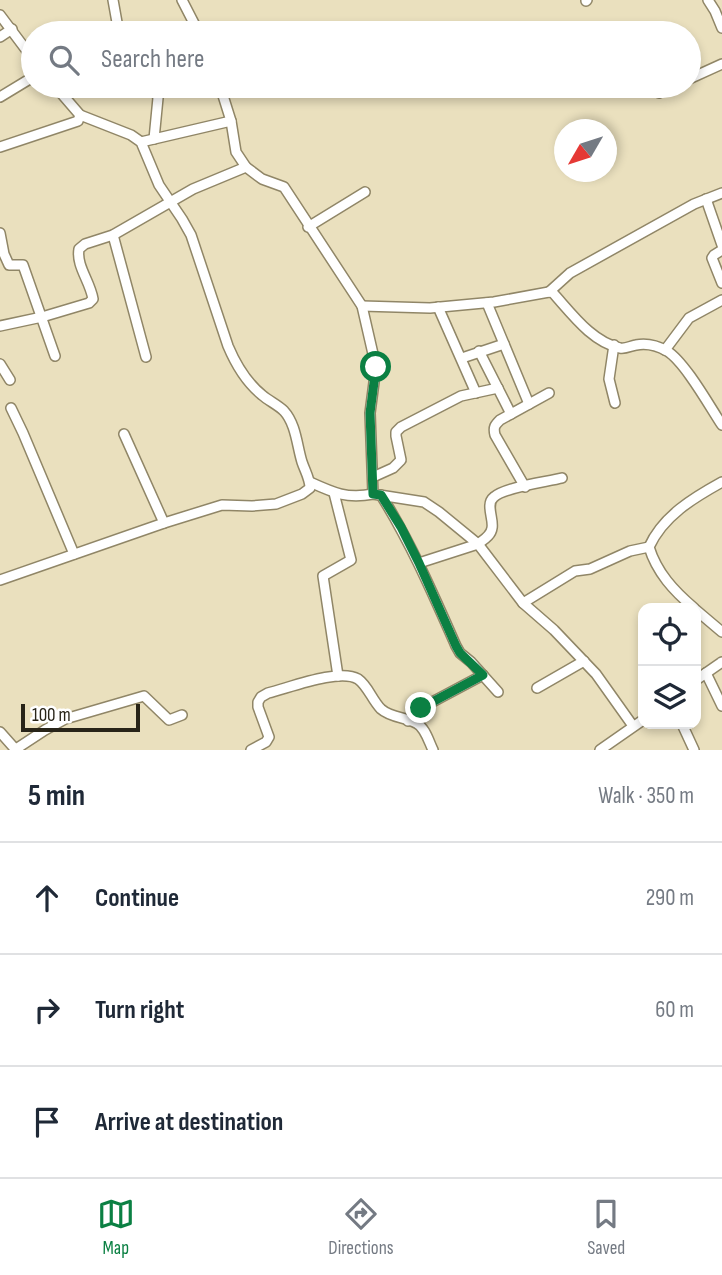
<!DOCTYPE html>
<html lang="en">
<head>
<meta charset="utf-8">
<style>
  :root { --surface:#fff; --page:#f6f6f7; --text:#1f2937; --muted:#747a83; --line:#e0e1e3; --accent:#0b8043 }
  body { margin:0; font-family:"Sofia Sans Condensed",sans-serif; background:var(--page); color:var(--text) }
  .controls { position:absolute; right:21px; bottom:21px; display:grid; overflow:hidden; border-radius:14px; box-shadow:0 4px 10px #0003 }
  .controls button { width:63px; height:63px; display:grid; place-items:center; padding:0; border:0; border-bottom:2px solid var(--line); background:var(--surface); color:var(--text); font:35px sans-serif }
  .compass { position:absolute; left:554px; top:119px; width:63px; height:63px; border-radius:50%; background:var(--surface); box-shadow:0 4px 10px #0003; rotate:231deg }
  .scale { position:absolute; left:21px; bottom:18px; width:119px; box-sizing:border-box; padding-left:7px; border:4px solid #282418; border-top:0; font-size:19px; line-height:24px; white-space:nowrap; color:#282418; -webkit-text-stroke:5px #fff; paint-order:stroke }
  .stop { position:absolute; width:21px; height:21px; margin:-16px; border:5px solid #0b8043; border-radius:50%; background:#fff }
  .stop.end { background:#0b8043; border-color:#fff; box-shadow:0 2px 7px #0008 }
  .list { margin:0; padding:0; list-style:none }
  h2 { display:flex; justify-content:space-between; align-items:center; height:91px; margin:0; padding:0 28px; font-size:30px }
  h2 small { font-size:23px; font-weight:400; color:var(--muted) }
  .list li { display:grid; grid-template-columns:46px 1fr auto; gap:21px; align-items:center; box-sizing:border-box; height:112px; padding:0 28px; border-top:2px solid var(--line) }
  .list b { display:block; font-size:26px; white-space:nowrap }
  .list em { font-size:23px; font-style:normal; color:var(--muted) }
  .icon { flex:none; width:38px; height:38px; fill:none; stroke:currentColor; stroke-width:2; stroke-linecap:round; stroke-linejoin:round }
  .map { position:relative; flex:none; width:722px; height:750px; overflow:hidden }
  .search { position:absolute; background:var(--surface); box-shadow:0 4px 10px #0003; left:21px; right:21px; top:21px; height:77px; display:flex; align-items:center; gap:18px; box-sizing:border-box; padding:0 24px; border-radius:38px; color:var(--muted); font-size:26px }
  .sheet { height:427px; background:var(--surface) }
  nav { display:flex; justify-content:space-around; align-items:center; box-sizing:border-box; height:98px; border-top:2px solid var(--line); background:var(--surface); font-size:19px; color:var(--muted) }
  nav a { display:grid; justify-items:center; gap:4px }
  nav .on { color:var(--accent) }
  .map>svg:first-child { display:block }
</style>
</head>
<body>
<div class="map">
<svg width="722" height="750" viewBox="0 0 722 750">
  <rect width="100%" height="100%" fill="#eae0be"/>
  <g fill="none" stroke-linecap="round" stroke-linejoin="round">
    <defs>
      <g id="minor">
        <polyline points="113,0 118,28 121,33"/>
        <polyline points="182,0 199,33"/>
        <polyline points="708,0 715,11 722,28"/>
        <polyline points="586,1 587,0"/>
        <polyline points="0,15 33,59"/>
        <polyline points="0,37 12,29"/>
        <polyline points="689,79 722,64"/>
        <polyline points="154,86 158,98 154,139"/>
        <polyline points="220,86 231,121 236,152 246,167 262,179 284,187 362,306 376,367 370,413 373,494 424,502 439,512 478,544 523,603 554,630 596,674 633,726"/>
        <polyline points="659,93 675,86"/>
        <polyline points="0,97 33,77"/>
        <polyline points="141,142 231,121"/>
        <polyline points="0,147 78,121 80,115 55,86"/>
        <polyline points="706,199 722,245"/>
        <polyline points="308,227 365,192"/>
        <polyline points="0,233 4,254 9,265 23,265 55,356"/>
        <polyline points="113,235 146,357"/>
        <polyline points="722,250 714,255 712,258 722,283"/>
        <polyline points="549,292 570,273 694,204 722,193"/>
        <polyline points="487,303 529,404"/>
        <path d="M 362,306 L 430,308 L 494,302 L 549,292 L 553,293 C 572,314 592,342 620,348 C 626,349 630,346 636,345 C 646,343 658,346 667,351 C 685,362 710,407 722,425"/>
        <polyline points="438,307 476,393"/>
        <path d="M 0,326 L 42,317 L 89,303 L 93,299 C 90,281 76,266 79,249 L 85,244 L 113,235 L 193,189 L 246,167"/>
        <polyline points="614,345 609,379 615,403"/>
        <polyline points="665,350 689,318 722,300"/>
        <polyline points="479,351 511,414"/>
        <polyline points="462,358 504,344"/>
        <polyline points="0,364 10,380"/>
        <polyline points="11,408 23,433 74,554"/>
        <polyline points="124,434 164,523"/>
        <polyline points="373,477 393,468 401,460 396,436 396,432 401,427 461,396 498,388"/>
        <path d="M 310,482 C 334,493 347,499 373,494"/>
        <path d="M 525,487 L 495,435 C 493,427 495,425 500,420 L 549,393"/>
        <polyline points="334,493 351,560 323,576 338,676"/>
        <path d="M 381,495 C 411,543 433,594 456,646 L 460,653 L 471,662 L 498,692"/>
        <path d="M 419,563 L 478,544 C 483,540 491,536 492,528 C 494,519 485,504 494,497 C 505,487 546,482 562,478"/>
        <path d="M 0,580 L 164,523 L 222,505 L 252,506 L 276,504 L 302,494 L 310,488 C 310,479 305,471 302,462 C 297,446 296,424 284,411 C 278,405 269,401 262,395 C 246,382 236,365 228,346 L 191,235 L 182,219 L 159,185 L 141,142 L 131,135 L 80,115"/>
        <polyline points="523,603 575,571 590,569 630,551 649,547"/>
        <path d="M 694,608 C 674,591 657,573 649,547 C 663,516 693,498 722,482"/>
        <polyline points="696,610 722,632"/>
        <polyline points="706,673 722,706"/>
        <polyline points="696,680 722,662"/>
        <polyline points="537,688 584,661"/>
        <polyline points="408,721 421,708 483,675"/>
        <polyline points="682,724 694,750"/>
        <polyline points="0,732 16,750"/>
        <polyline points="16,749 45,730 65,719 144,696 169,720 182,715"/>
        <path d="M 251,750 L 266,742 L 269,737 L 258,707 L 258,702 L 261,697 L 268,693 C 289,688 339,668 358,679 C 368,686 372,700 381,709 C 391,718 406,717 416,723 C 425,727 429,742 433,750"/>
        <polyline points="600,750 643,720"/>
      </g>
    </defs>
    <use href="#minor" stroke="#908667" stroke-width="12"/>
    <use href="#minor" stroke="#fff" stroke-width="9"/>
  </g>
  <g fill="none" stroke-linecap="round" stroke-linejoin="round">
    <polyline stroke="#0b8043" stroke-width="9" points="376,367 370,413 373,494 381,495 401,527 419,563 456,646 460,653 483,675 421,708"/>
  </g>
</svg>
<div class="controls">
<button><svg class="icon" aria-label="locate" viewBox="0 0 24 24"><circle cx="12" cy="12" r="6"/><path d="M12 2v4M12 18v4M2 12h4M18 12h4"/></svg></button>
<button><svg class="icon" aria-label="layers" viewBox="0 0 24 24"><path d="M12 4l9 5-9 5-9-5zM3 14l9 5 9-5"/></svg></button>
</div>
<svg class="compass" viewBox="-18 -18 36 36"><path d="M0-13l5 13h-10z" fill="#e53935"/><path d="M0 13l5-13h-10z" fill="#747a83"/></svg>
<div class="scale">100 m</div>
<div class="stop" style="left:376px;top:367px"></div>
<div class="stop end" style="left:421px;top:708px"></div>
<div class="search"><svg class="icon" aria-label="search" viewBox="0 0 24 24"><circle cx="10" cy="10" r="6"/><path d="M15 15l6 6"/></svg>Search here</div>
</div>
<section class="sheet">
<h2>5 min<small>Walk · 350 m</small></h2>
<ul class="list">
<li><svg class="icon" aria-label="ahead" viewBox="0 0 24 24"><path d="M12 20V5M6 11l6-6 6 6"/></svg><div><b>Continue</b></div><em>290 m</em></li>
<li><svg class="icon" aria-label="right" viewBox="0 0 24 24"><path d="M7 20v-9h11M14 6l5 5-5 5"/></svg><div><b>Turn right</b></div><em>60 m</em></li>
<li><svg class="icon" aria-label="arrive" viewBox="0 0 24 24"><path d="M6 21V4h12l-3 4 3 4H6"/></svg><div><b>Arrive at destination</b></div></li>
</ul>
</section>
<nav>
<a class="on"><svg class="icon" aria-label="map" viewBox="0 0 24 24"><path d="M3 6l6-2 6 2 6-2v14l-6 2-6-2-6 2zM9 4v14M15 6v14"/></svg>Map</a>
<a><svg class="icon" aria-label="directions" viewBox="0 0 24 24"><path d="M12 3l9 9-9 9-9-9zM9 14v-3h6M13 9l2 2-2 2"/></svg>Directions</a>
<a><svg class="icon" aria-label="saved" viewBox="0 0 24 24"><path d="M7 4h10v16l-5-4-5 4z"/></svg>Saved</a>
</nav>
</body>
</html>
